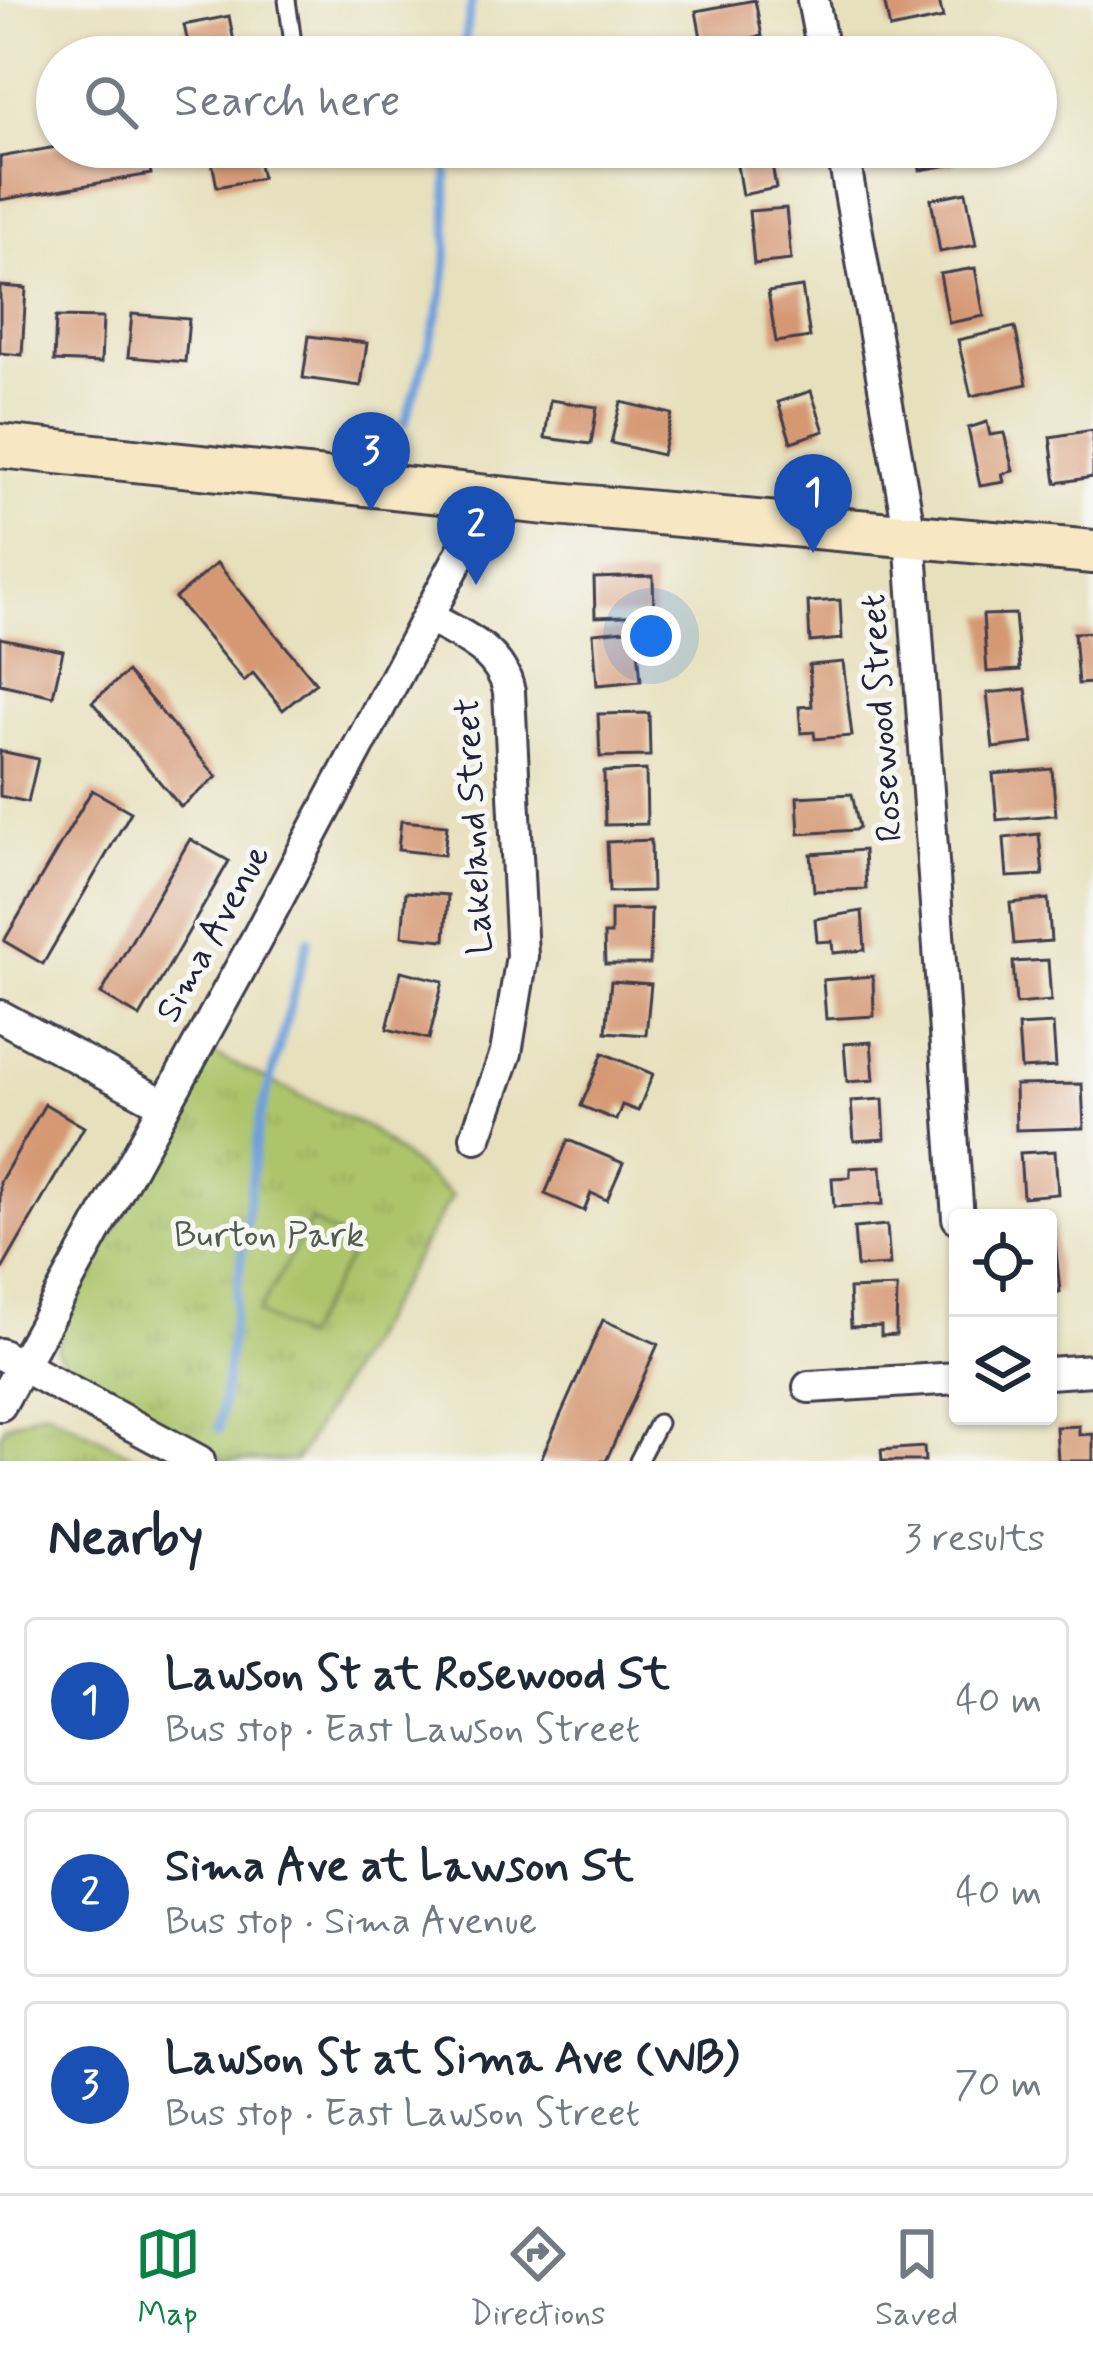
<!DOCTYPE html>
<html lang="en">
<head>
<meta charset="utf-8">
<style>
  :root { --surface:#fff; --page:#f2f2f3; --text:#1f2937; --muted:#747a83; --line:#e0e1e3; --accent:#0b8043 }
  body { margin:0; font-family:Mynerve,sans-serif; background:var(--page); color:var(--text) }
  .controls { position:absolute; right:36px; bottom:36px; display:grid; overflow:hidden; border-radius:12px; box-shadow:0 3px 9px #0004 }
  .controls button { width:108px; height:108px; display:grid; place-items:center; padding:0; border:0; border-bottom:3px solid var(--line); background:var(--surface); color:var(--text); font:60px sans-serif }
  .you { position:absolute; left:651px; top:636px; width:42px; height:42px; margin:-30px; border:9px solid #fff; border-radius:50%; background:#1a73e8; box-shadow:0 0 0 18px #1a73e833 }
  .badge { display:grid; place-items:center; width:78px; height:78px; border-radius:50%; background:var(--accent); color:#fff; font-size:39px; font-weight:700 }
  .pin { position:absolute; translate:-50% -99px; filter:drop-shadow(0 3px 6px #0008) }
  .pin::after { content:''; position:absolute; top:63px; width:42px; height:36px; background:inherit; clip-path:polygon(0 0,100% 0,50% 100%) }
  .list { margin:0; padding:0; list-style:none }
  h2 { display:flex; justify-content:space-between; align-items:center; height:156px; margin:0; padding:0 48px; font-size:51px }
  h2 small { font-size:39px; font-weight:400; color:var(--muted) }
  .list li { display:grid; grid-template-columns:78px 1fr auto; gap:36px; align-items:center; box-sizing:border-box; height:168px; margin:0 24px 24px; padding:0 24px; border:3px solid var(--line); border-radius:12px }
  .list b { display:block; font-size:45px; white-space:nowrap }
  .list p { margin:0; font-size:39px; white-space:nowrap; color:var(--muted) }
  .list em { font-size:39px; font-style:normal; color:var(--muted) }
  .icon { flex:none; width:66px; height:66px; fill:none; stroke:currentColor; stroke-width:2; stroke-linecap:round; stroke-linejoin:round }
  .map { position:relative; flex:none; width:1093px; height:1461px; overflow:hidden }
  .search { position:absolute; background:var(--surface); box-shadow:0 3px 9px #0004; left:36px; right:36px; top:36px; height:132px; display:flex; align-items:center; gap:30px; box-sizing:border-box; padding:0 42px; border-radius:66px; color:var(--muted); font-size:45px }
  .sheet { height:732px; background:var(--surface) }
  nav { display:flex; justify-content:space-around; align-items:center; box-sizing:border-box; height:168px; border-top:3px solid var(--line); background:var(--surface); font-size:33px; color:var(--muted) }
  nav a { display:grid; justify-items:center; gap:6px }
  nav .on { color:var(--accent) }
  .map>svg:first-child { display:block }
</style>
</head>
<body>
<div class="map">
<svg width="1093" height="1461" viewBox="0 0 1093 1461">
  <defs>
    <pattern id="grass-tufts" width="24" height="20" patternUnits="userSpaceOnUse" patternTransform="scale(3)"><rect width="24" height="20" fill="#adc56a"/><path d="M3 7l-1-3M5 7V3M7 7l1-3M15 17l-1-3M17 17v-4M19 17l1-3" fill="none" stroke="#95a95d"/></pattern>
  </defs>
  <rect width="100%" height="100%" fill="#f6f6f2"/>
  <filter id="ink" filterUnits="userSpaceOnUse"><feTurbulence type="fractalNoise" baseFrequency=".00833" numOctaves="2"/><feDisplacementMap in="SourceGraphic" scale="24" xChannelSelector="R" yChannelSelector="G"/><feConvolveMatrix kernelMatrix="1 2 1 2 8 2 1 2 1" color-interpolation-filters="sRGB"/></filter>
  <filter id="wash" filterUnits="userSpaceOnUse"><feTurbulence type="fractalNoise" baseFrequency=".004" numOctaves="4" result="noise"/><feDisplacementMap in="SourceGraphic" scale="48" xChannelSelector="R" yChannelSelector="G"/><feGaussianBlur stdDeviation="2.7" result="paint"/><feColorMatrix in="noise" values="0 0 0 0 0 0 0 0 0 0 0 0 0 0 0 0 0 1.4 0 .05"/><feComposite in="paint" operator="in"/></filter>
  <g filter="url(#wash)">
    <rect width="100%" height="100%" fill="#e7e0bc"/>
    <g fill="url(#grass-tufts)" stroke="#687452" stroke-width="3">
      <polygon points="211,1053 370,1129 452,1196 296,1461 225,1461 74,1382 57,1351 60,1330"/>
      <polygon points="45,1410 143,1461 0,1461 0,1435 6,1425"/>
    </g>
    <polygon fill="#adc56a" stroke="#687452" stroke-width="3" points="311,1221 356,1246 302,1338 258,1313"/>
    <g fill="none" stroke-linecap="round" stroke-linejoin="round">
      <g stroke="#6fa0da" stroke-width="9">
        <polyline points="462,57 472,0"/>
        <path d="M 405,423 C 420,373 440,321 446,269 C 450,228 444,188 449,147"/>
        <polyline points="219,1429 259,1122 308,940"/>
      </g>
    </g>
    <g id="blocks">
      <g fill="#d59873">
        <polygon points="755,0 762,36 743,39 744,47 704,54 696,11"/>
        <polygon points="884,0 939,0 943,18 890,29"/>
        <polygon points="229,16 237,57 191,57 184,25"/>
        <polygon points="56,147 146,147 151,174 0,200 0,157"/>
        <polygon points="209,147 255,147 262,178 217,187"/>
        <polygon points="769,147 776,188 742,195 734,148"/>
        <polygon points="916,147 953,147 956,164 920,170"/>
        <polygon points="966,192 976,245 940,252 931,199"/>
        <polygon points="786,208 791,260 754,264 749,211"/>
        <polygon points="975,268 984,316 949,323 940,274"/>
        <polygon points="0,286 26,288 22,355 0,353"/>
        <polygon points="802,287 810,337 776,342 768,292"/>
        <polygon points="132,314 189,319 185,362 128,357"/>
        <polygon points="56,317 103,318 101,363 54,361"/>
        <polygon points="1015,327 1027,384 971,396 958,340"/>
        <polygon points="309,336 367,343 361,386 303,378"/>
        <polygon points="811,391 824,431 791,442 778,402"/>
        <polygon points="550,400 597,407 591,444 545,438"/>
        <polygon points="621,402 672,414 662,455 611,443"/>
        <polygon points="987,422 990,435 1004,433 1013,471 1002,474 1004,482 980,486 968,428"/>
        <polygon points="1093,430 1093,477 1056,483 1050,437"/>
        <polygon points="217,563 316,683 283,710 253,673 244,681 175,598"/>
        <polygon points="653,576 654,615 595,617 594,578"/>
        <polygon points="840,600 842,639 810,642 808,602"/>
        <polygon points="1015,614 1020,670 987,672 983,615"/>
        <polygon points="636,629 641,681 597,685 593,633"/>
        <polygon points="1093,632 1093,683 1078,684 1074,633"/>
        <polygon points="0,638 63,651 53,696 0,684"/>
        <polygon points="843,662 852,736 815,739 814,732 801,733 799,707 812,706 809,665"/>
        <polygon points="127,672 217,777 181,807 92,702"/>
        <polygon points="1026,689 1033,743 993,748 987,693"/>
        <polygon points="649,713 650,756 600,757 598,714"/>
        <polygon points="0,751 38,759 28,802 0,796"/>
        <polygon points="1052,769 1056,815 997,820 993,774"/>
        <polygon points="646,770 647,824 605,825 604,772"/>
        <polygon points="92,790 131,812 43,964 4,941"/>
        <polygon points="852,794 859,827 855,830 799,834 797,797"/>
        <polygon points="401,821 447,825 444,855 398,850"/>
        <polygon points="1039,834 1043,875 1007,877 1004,838"/>
        <polygon points="190,839 229,861 140,1017 101,994"/>
        <polygon points="651,840 652,891 609,892 607,842"/>
        <polygon points="864,850 866,889 814,891 811,854"/>
        <polygon points="406,892 448,895 445,940 402,936"/>
        <polygon points="1048,899 1051,941 1014,944 1010,903"/>
        <polygon points="651,909 650,964 605,964 604,934 611,934 611,910"/>
        <polygon points="862,911 865,950 833,953 832,941 817,942 815,919"/>
        <polygon points="1048,960 1051,1001 1016,1004 1013,962"/>
        <polygon points="401,971 443,981 429,1039 387,1029"/>
        <polygon points="873,976 874,1016 826,1019 823,980"/>
        <polygon points="611,981 651,984 646,1035 606,1032"/>
        <polygon points="1053,1024 1056,1067 1021,1069 1018,1026"/>
        <polygon points="871,1042 874,1080 847,1082 844,1044"/>
        <polygon points="603,1053 653,1074 638,1111 622,1105 616,1120 581,1106"/>
        <polygon points="1082,1084 1084,1128 1016,1130 1015,1085"/>
        <polygon points="883,1099 885,1139 854,1141 851,1101"/>
        <polygon points="45,1104 84,1127 0,1273 0,1182"/>
        <polygon points="568,1140 623,1163 607,1200 591,1193 584,1211 545,1194"/>
        <polygon points="1055,1151 1058,1194 1023,1197 1020,1153"/>
        <polygon points="881,1166 883,1204 834,1207 832,1178 850,1177 850,1168"/>
        <polygon points="887,1225 890,1265 857,1267 854,1228"/>
        <polygon points="1054,1230 1060,1292 1048,1293 1048,1231"/>
        <polygon points="897,1287 896,1335 881,1336 881,1326 851,1327 849,1289"/>
        <polygon points="603,1320 658,1344 606,1461 540,1461"/>
        <polygon points="1079,1426 1079,1435 1093,1434 1093,1461 1058,1461 1056,1427"/>
        <polygon points="924,1447 925,1461 882,1461 881,1450"/>
      </g>
    </g>
  </g>
  <g filter="url(#ink)">
    <use href="#blocks" fill-opacity="0" stroke="#403e4e" stroke-width="3"/>
    <g fill="none" stroke-linecap="round" stroke-linejoin="round">
      <defs>
        <g id="lane">
          <polyline points="287,0 295,57"/>
          <polyline points="638,1461 658,1423"/>
        </g>
        <g id="street">
          <polyline points="813,0 824,57"/>
          <polyline points="842,147 910,535 958,1218"/>
          <path d="M 428,617 C 462,636 501,650 509,692 L 522,956 L 506,1053 L 476,1137"/>
          <polyline points="0,1016 163,1104"/>
          <polyline points="0,1354 199,1461"/>
          <polyline points="1048,1373 1093,1370"/>
          <polyline points="809,1387 958,1378"/>
          <polyline points="0,1405 256,940 491,497"/>
        </g>
        <polyline id="secondary" points="0,446 556,504 1093,552"/>
      </defs>
      <use href="#lane" stroke="#403e4e" stroke-width="21"/>
      <use href="#street" stroke="#403e4e" stroke-width="36"/>
      <use href="#secondary" stroke="#403e4e" stroke-width="48"/>
      <use href="#lane" stroke="#fff" stroke-width="15"/>
      <use href="#street" stroke="#fff" stroke-width="30"/>
      <use href="#secondary" stroke="#f7e8c3" stroke-width="42"/>
    </g>
  </g>
  <g text-anchor="middle" dominant-baseline="central" stroke-width="10" stroke-linejoin="round" paint-order="stroke">
    <g font-size="36" fill="#22223b" stroke="#f6f6f2">
      <text transform="translate(883 718) rotate(-94)">Rosewood Street</text>
      <text transform="translate(475 826) rotate(-93)">Lakeland Street</text>
      <text transform="translate(214 934) rotate(-61)">Sima Avenue</text>
    </g>
    <g font-size="36" fill="#535b4b" stroke="#f6f6f2">
      <text x="269" y="1236">Burton Park</text>
    </g>
  </g>
</svg>
<div class="controls">
<button><svg class="icon" aria-label="locate" viewBox="0 0 24 24"><circle cx="12" cy="12" r="6"/><path d="M12 2v4M12 18v4M2 12h4M18 12h4"/></svg></button>
<button><svg class="icon" aria-label="layers" viewBox="0 0 24 24"><path d="M12 4l9 5-9 5-9-5zM3 14l9 5 9-5"/></svg></button>
</div>
<div class="you"></div>
<div class="pin badge" style="left:813px;top:553px;background:#1a4fb4">1</div>
<div class="pin badge" style="left:476px;top:585px;background:#1a4fb4">2</div>
<div class="pin badge" style="left:371px;top:511px;background:#1a4fb4">3</div>
<div class="search"><svg class="icon" aria-label="search" viewBox="0 0 24 24"><circle cx="10" cy="10" r="6"/><path d="M15 15l6 6"/></svg>Search here</div>
</div>
<section class="sheet">
<h2>Nearby<small>3 results</small></h2>
<ul class="list">
<li><span class="badge" style="background:#1a4fb4">1</span><div><b>Lawson St at Rosewood St</b><p>Bus stop · East Lawson Street</p></div><em>40 m</em></li>
<li><span class="badge" style="background:#1a4fb4">2</span><div><b>Sima Ave at Lawson St</b><p>Bus stop · Sima Avenue</p></div><em>40 m</em></li>
<li><span class="badge" style="background:#1a4fb4">3</span><div><b>Lawson St at Sima Ave (WB)</b><p>Bus stop · East Lawson Street</p></div><em>70 m</em></li>
</ul>
</section>
<nav>
<a class="on"><svg class="icon" aria-label="map" viewBox="0 0 24 24"><path d="M3 6l6-2 6 2 6-2v14l-6 2-6-2-6 2zM9 4v14M15 6v14"/></svg>Map</a>
<a><svg class="icon" aria-label="directions" viewBox="0 0 24 24"><path d="M12 3l9 9-9 9-9-9zM9 14v-3h6M13 9l2 2-2 2"/></svg>Directions</a>
<a><svg class="icon" aria-label="saved" viewBox="0 0 24 24"><path d="M7 4h10v16l-5-4-5 4z"/></svg>Saved</a>
</nav>
</body>
</html>
